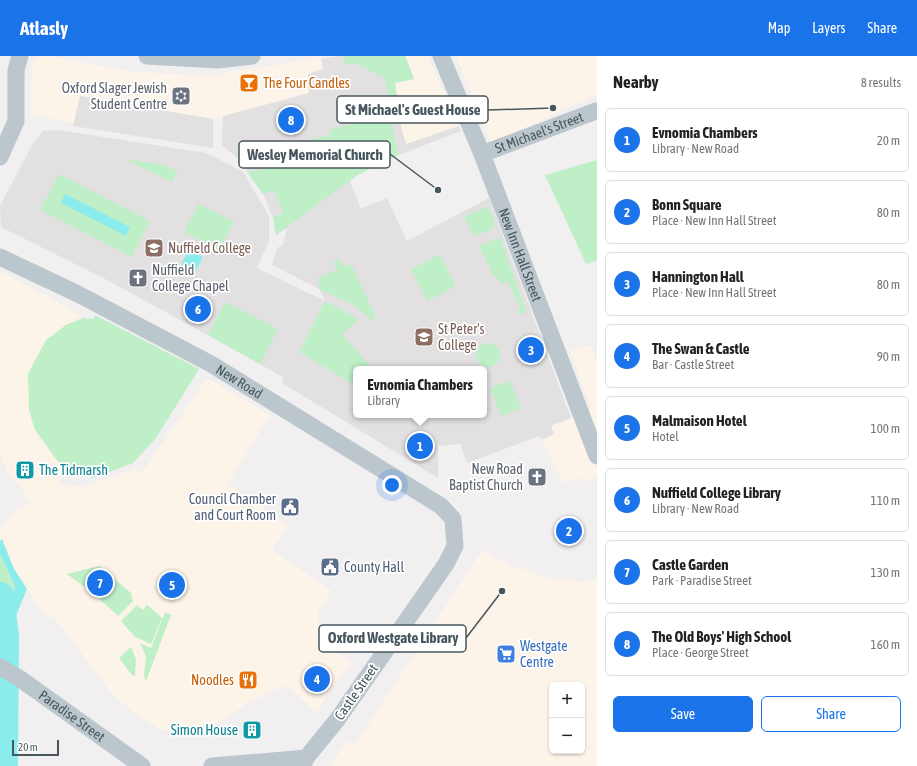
<!DOCTYPE html>
<html lang="en">
<head>
<meta charset="utf-8">
<style>
  :root { --surface:#fff; --page:#f6f6f6; --text:#222; --muted:#767676; --line:#e0e0e0; --accent:#1a73e8 }
  body { margin:0; font-family:"Asap Condensed",sans-serif; background:var(--page); color:var(--text) }
  .controls { position:absolute; right:12px; bottom:12px; display:grid; overflow:hidden; border-radius:6px; box-shadow:0 1px 3px #0004 }
  .controls button { width:36px; height:36px; display:grid; place-items:center; padding:0; border:0; border-bottom:1px solid var(--line); background:var(--surface); color:var(--text); font:20px sans-serif }
  .scale { position:absolute; left:12px; bottom:10px; width:47px; box-sizing:border-box; padding-left:4px; border:2px solid #47575d; border-top:0; font-size:11px; line-height:14px; white-space:nowrap; color:#47575d; -webkit-text-stroke:3px #fff; paint-order:stroke }
  .you { position:absolute; left:392px; top:429px; width:14px; height:14px; margin:-10px; border:3px solid #fff; border-radius:50%; background:#1a73e8; box-shadow:0 0 0 6px #1a73e833 }
  .badge { display:grid; place-items:center; width:26px; height:26px; border-radius:50%; background:var(--accent); color:#fff; font-size:13px; font-weight:700 }
  .pin { position:absolute; translate:-50% -50%; border:2px solid #fff; box-shadow:0 1px 4px #0006 }
  .popup { position:absolute; left:353px; top:310px; width:134px; height:52px; box-sizing:border-box; display:grid; place-content:center; border-radius:6px; background:var(--surface); filter:drop-shadow(0 1px 3px #0005); font-size:13px; white-space:nowrap; color:var(--muted) }
  .popup b { font-size:15px; color:var(--text) }
  .popup::after { content:''; position:absolute; left:50%; top:100%; margin-left:-8px; border:8px solid transparent; border-top-color:var(--surface) }
  .list { margin:0; padding:0; list-style:none }
  h2 { display:flex; justify-content:space-between; align-items:center; height:52px; margin:0; padding:0 16px; font-size:17px }
  h2 small { font-size:13px; font-weight:400; color:var(--muted) }
  .list li { display:grid; grid-template-columns:26px 1fr auto; gap:12px; align-items:center; box-sizing:border-box; height:64px; margin:0 8px 8px; padding:0 8px; border:1px solid var(--line); border-radius:6px }
  .list b { display:block; font-size:15px; white-space:nowrap }
  .list p { margin:0; font-size:13px; white-space:nowrap; color:var(--muted) }
  .list em { font-size:13px; font-style:normal; color:var(--muted) }
  .actions { display:flex; gap:8px; padding:12px 16px }
  .actions a { flex:1; padding:9px 0; border:1px solid var(--accent); border-radius:6px; text-align:center; font-size:14px; color:var(--accent) }
  .actions .main { background:var(--accent); color:#fff }
  .map { position:relative; flex:none; width:597px; height:710px; overflow:hidden }
  header { display:flex; align-items:center; gap:24px; box-sizing:border-box; height:56px; padding:0 20px; background:var(--accent); color:#fff }
  header strong { font-size:19px }
  nav { display:flex; gap:22px; margin-inline-start:auto; font-size:14px }
  main { display:flex }
  aside { flex:1; background:var(--surface) }
  .map>svg:first-child { display:block }
</style>
</head>
<body>
<header>
<strong>Atlasly</strong>
<nav><a>Map</a><a>Layers</a><a>Share</a></nav>
</header>
<main>
<div class="map">
<svg width="597" height="710" viewBox="0 0 597 710">
  <rect width="100%" height="100%" fill="#f2eff0"/>
  <g fill="#fcf3e9" fill-rule="evenodd">
    <polygon points="41,0 50,0 133,16 217,20 227,16 271,10 321,0 324,13 309,37 219,62 213,63 80,40 74,67 31,59 32,5"/>
    <polygon points="405,0 428,0 459,70 406,88 401,71 395,26 414,23"/>
    <polygon points="456,0 597,0 597,39 491,87"/>
    <polygon points="0,215 56,245 83,262 66,269 35,374 64,414 59,428 80,431 135,413 142,417 207,322 270,359 228,428 288,469 272,494 332,535 319,554 318,573 323,577 318,584 352,607 324,643 318,658 286,629 246,648 218,668 179,676 162,674 142,663 114,640 54,561 45,560 14,513 2,484 0,485 0,473 17,453 31,447 25,440 26,439 19,429 8,417 0,400"/>
    <polygon points="591,289 595,302 597,302 597,420 584,426 581,421 564,427 542,384 554,378 551,370 591,353 570,295"/>
    <path d="M 482,494 L 522,515 L 524,512 L 536,518 L 553,523 L 575,523 L 576,526 L 597,523 L 597,710 L 331,710 L 347,684 L 355,689 ZM 552,629 L 582,629 L 582,695 L 552,695 Z"/>
  </g>
  <g fill="#e3e0e2" fill-rule="evenodd">
    <path d="M 338,0 L 405,0 L 414,23 L 395,27 L 401,71 L 406,88 L 459,70 L 461,75 L 376,108 L 350,124 L 351,128 L 361,153 L 387,142 L 407,185 L 489,142 L 571,362 L 551,370 L 554,378 L 542,384 L 539,380 L 467,407 L 460,388 L 438,390 L 438,422 L 282,327 L 284,322 L 260,308 L 111,226 L 1,171 L 0,150 L 32,89 L 43,75 L 56,74 L 71,76 L 206,97 L 243,116 L 269,160 L 269,185 L 257,212 L 325,245 L 319,233 L 272,209 L 277,192 L 283,189 L 287,172 L 276,179 L 273,161 L 263,138 L 239,104 L 222,89 L 223,60 L 309,37 L 308,18 L 323,13 L 321,3 ZM 356,313 L 484,313 L 484,359 L 356,359 Z"/>
    <polygon points="80,40 213,63 213,92 73,70"/>
  </g>
  <g fill="#beefc7" fill-rule="evenodd">
    <polygon points="343,0 405,0 414,23 395,27 401,71 395,63 384,22 355,7 346,9"/>
    <polygon points="389,55 398,99 359,118 276,179 273,161 283,157 274,134 263,138 247,116 274,111 270,93 330,79 329,74 353,68 352,64"/>
    <polygon points="124,103 165,109 178,116 172,126"/>
    <polygon points="597,104 597,205 586,208 545,119"/>
    <path d="M 59,118 L 150,165 L 132,201 L 40,154 ZM 65,139 L 130,171 L 130,172 L 61,147 Z"/>
    <polygon points="199,148 234,166 219,194 184,176"/>
    <polygon points="489,150 494,164 494,171 488,175 474,180 464,161"/>
    <polygon points="499,182 502,186 526,256 520,259 518,255 521,253 507,225 501,228 496,220 494,221 479,190"/>
    <polygon points="440,198 456,230 427,245 411,213"/>
    <polygon points="340,203 344,211 351,208 375,259 374,266 355,250 319,233 320,230 317,223 337,214 333,206"/>
    <polygon points="325,245 359,263 342,278 373,313 356,313 356,330 299,296"/>
    <polygon points="225,246 278,273 260,308 208,279"/>
    <polygon points="95,259 199,313 156,382 133,407 94,422 64,414 35,374 29,354 28,318 46,284 66,269 83,262 93,263"/>
    <circle cx="488" cy="299" r="12"/>
    <polygon points="510,325 521,352 501,360 490,332"/>
    <polygon points="0,498 15,530 11,551 0,526"/>
    <polygon points="99,510 131,537 133,545 118,560 93,537 67,518"/>
    <polygon points="137,549 143,554 147,549 162,562 151,588 135,581 121,565"/>
    <polygon points="165,556 171,559 146,625 144,620 146,600 140,587 151,592"/>
    <polygon points="131,591 136,603 135,620 132,619 119,602"/>
  </g>
  <g fill="#8becec">
    <polygon points="65,138 130,171 126,180 61,147"/>
    <polygon points="188,194 203,201 195,216 181,209"/>
    <polygon points="2,483 14,513 27,533 15,562 15,572 18,573 16,609 0,600 0,526 11,550 15,530 0,498 0,485"/>
    <polygon points="0,626 17,635 15,710 0,710"/>
  </g>
  <g fill="none" stroke-linecap="round" stroke-linejoin="round">
    <polyline stroke="#8becec" stroke-width="28" points="0,540 5,580 4,710"/>
    <g stroke="#bbc7cc" stroke-width="17">
      <polyline points="147,0 218,4 252,0"/>
      <path id="s1" d="M 441,0 L 482,98 L 597,400"/>
      <path id="s2" d="M 482,98 L 596,55"/>
      <polyline points="0,101 16,65 16,14 20,0"/>
      <path id="s3" d="M 0,201 L 78,238 L 211,308 L 441,450 L 453,463 L 455,490 L 446,508 L 337,664 L 306,702 L 303,710"/>
      <path id="s4" d="M 0,611 L 19,622 L 142,710"/>
      <polyline points="212,710 306,702"/>
    </g>
  </g>
  <defs>
    <symbol id="bar-square" viewBox="-11 -11 22 22"><rect x="-9" y="-9" width="18" height="18" rx="4" fill="#e8710a" stroke="#fff"/><path d="M-6-5H6L.8 .8V4.5H3.5V6h-7V4.5H-.8V.8Z" fill="#fff"/></symbol>
    <symbol id="synagogue-square" viewBox="-11 -11 22 22"><rect x="-9" y="-9" width="18" height="18" rx="4" fill="#6b7280" stroke="#fff"/><path d="M0-6.5L5.6 3.2H-5.6ZM0 6.5L5.6-3.2H-5.6Z" fill="#fff"/></symbol>
    <symbol id="university-square" viewBox="-11 -11 22 22"><rect x="-9" y="-9" width="18" height="18" rx="4" fill="#8d6e63" stroke="#fff"/><path d="M0-5L7-2L0 1L-7-2ZM-4 1L0 2.5L4 1V4Q0 6-4 4Z" fill="#fff"/></symbol>
    <symbol id="church-square" viewBox="-11 -11 22 22"><rect x="-9" y="-9" width="18" height="18" rx="4" fill="#6b7280" stroke="#fff"/><path d="M-1.2-6h2.4v3.5h3.3v2.4h-3.3V6h-2.4V-.1h-3.3v-2.4h3.3Z" fill="#fff"/></symbol>
    <symbol id="building-square" viewBox="-11 -11 22 22"><rect x="-9" y="-9" width="18" height="18" rx="4" fill="#0f9aa8" stroke="#fff"/><path d="M-4-6H4V6H1V3H-1V6H-4ZM-2.5-4.3h1.7v1.8h-1.7ZM.8-4.3h1.7v1.8H.8ZM-2.5-1h1.7V.8h-1.7ZM.8-1h1.7V.8H.8Z" fill="#fff"/></symbol>
    <symbol id="civic-square" viewBox="-11 -11 22 22"><rect x="-9" y="-9" width="18" height="18" rx="4" fill="#5c6f8a" stroke="#fff"/><path d="M-.6-6.5H3V-4.5H.6V-3L4-1V1h2V6H-6V1h2V-1L-.6-3ZM-1.2 2.5V6h2.4V2.5Z" fill="#fff"/></symbol>
    <symbol id="supermarket-square" viewBox="-11 -11 22 22"><rect x="-9" y="-9" width="18" height="18" rx="4" fill="#3f7fe0" stroke="#fff"/><path d="M-6-5.5h2.5l.6 2H6L4.5 2H-2.5L-4.4-4H-6ZM-1.5 3.2a1.3 1.3 0 1 0 .1 0ZM3 3.2a1.3 1.3 0 1 0 .1 0Z" fill="#fff"/></symbol>
    <symbol id="restaurant-square" viewBox="-11 -11 22 22"><rect x="-9" y="-9" width="18" height="18" rx="4" fill="#e8710a" stroke="#fff"/><path d="M-5-6h1v4h1v-4h1v4h1v-4h1v5L-1.5 .5V6h-2V.5L-5-1ZM5-6V6H3V1.5H1.5Q1.5-4 5-6Z" fill="#fff"/></symbol>
  </defs>
  <g fill-rule="evenodd">
    <use href="#bar-square" x="238" y="16" width="22" height="22"/>
    <use href="#synagogue-square" x="170" y="29" width="22" height="22"/>
    <use href="#university-square" x="143" y="181" width="22" height="22"/>
    <use href="#church-square" x="127" y="211" width="22" height="22"/>
    <use href="#university-square" x="413" y="270" width="22" height="22"/>
    <use href="#building-square" x="14" y="403" width="22" height="22"/>
    <use href="#church-square" x="526" y="410" width="22" height="22"/>
    <use href="#civic-square" x="279" y="440" width="22" height="22"/>
    <use href="#civic-square" x="319" y="500" width="22" height="22"/>
    <use href="#supermarket-square" x="495" y="587" width="22" height="22"/>
    <use href="#restaurant-square" x="237" y="613" width="22" height="22"/>
    <use href="#building-square" x="241" y="663" width="22" height="22"/>
  </g>
  <g text-anchor="middle" dominant-baseline="central" stroke-width="3.5" stroke-linejoin="round" paint-order="stroke">
    <g font-size="14" fill="#c56008" stroke="#fff" text-anchor="start">
      <text x="263" y="27">The Four Candles</text>
      <text x="234" y="624" text-anchor="end">Noodles</text>
    </g>
    <g font-size="14" fill="#5b616d" stroke="#fff" text-anchor="end">
      <text x="167" y="32">Oxford Slager Jewish<tspan x="167" dy="16">Student Centre</tspan></text>
      <text x="152" y="214" text-anchor="start">Nuffield<tspan x="152" dy="16">College Chapel</tspan></text>
      <text x="523" y="413">New Road<tspan x="523" dy="16">Baptist Church</tspan></text>
    </g>
    <g font-size="14" fill="#47575d" stroke="#fff">
      <text stroke="none"><textPath href="#s2" startOffset="61">St Michael's Street</textPath></text>
      <text stroke="none"><textPath href="#s1" startOffset="214">New Inn Hall Street</textPath></text>
      <text stroke="none"><textPath href="#s3" startOffset="270">New Road</textPath></text>
      <text transform="translate(356 636) rotate(-55)">Castle Street</text>
      <text stroke="none"><textPath href="#s4" startOffset="87">Paradise Street</textPath></text>
    </g>
    <g font-size="14" fill="#785e54" stroke="#fff" text-anchor="start">
      <text x="168" y="192">Nuffield College</text>
      <text x="438" y="273">St Peter's<tspan x="438" dy="16">College</tspan></text>
    </g>
    <g font-size="14" fill="#0d838f" stroke="#fff" text-anchor="start">
      <text x="39" y="414">The Tidmarsh</text>
      <text x="238" y="674" text-anchor="end">Simon House</text>
    </g>
    <g font-size="14" fill="#4e5e75" stroke="#fff" text-anchor="end">
      <text x="276" y="443">Council Chamber<tspan x="276" dy="16">and Court Room</tspan></text>
      <text x="344" y="511" text-anchor="start">County Hall</text>
    </g>
    <g font-size="14" fill="#366cbe" stroke="#fff" text-anchor="start">
      <text x="520" y="590">Westgate<tspan x="520" dy="16">Centre</tspan></text>
    </g>
  </g>
  <path fill="none" stroke="#47575d" stroke-width="1.5" d="M553 52L488 54M438 134L390 98M502 535L466 582"/>
  <g fill="#47575d" stroke="#fff" stroke-width="1.5">
    <circle cx="553" cy="52" r="4"/>
    <circle cx="438" cy="134" r="4"/>
    <circle cx="502" cy="535" r="4"/>
  </g>
  <g fill="#fff" stroke="#47575d" stroke-width="1.5">
    <rect x="337" y="40" width="151" height="27" rx="4"/>
    <rect x="239" y="85" width="151" height="27" rx="4"/>
    <rect x="319" y="569" width="147" height="27" rx="4"/>
  </g>
  <g font-size="15" text-anchor="middle" font-weight="bold" fill="#47575d">
    <text x="413" y="59">St Michael's Guest House</text>
    <text x="315" y="104">Wesley Memorial Church</text>
    <text x="393" y="587">Oxford Westgate Library</text>
  </g>
</svg>
<div class="controls">
<button>+</button>
<button>−</button>
</div>
<div class="scale">20 m</div>
<div class="you"></div>
<div class="pin badge" style="left:420px;top:390px">1</div>
<div class="popup"><b>Evnomia Chambers</b>Library</div>
<div class="pin badge" style="left:569px;top:475px">2</div>
<div class="pin badge" style="left:531px;top:294px">3</div>
<div class="pin badge" style="left:317px;top:623px">4</div>
<div class="pin badge" style="left:172px;top:529px">5</div>
<div class="pin badge" style="left:198px;top:253px">6</div>
<div class="pin badge" style="left:100px;top:527px">7</div>
<div class="pin badge" style="left:291px;top:64px">8</div>
</div>
<aside>
<h2>Nearby<small>8 results</small></h2>
<ul class="list">
<li><span class="badge">1</span><div><b>Evnomia Chambers</b><p>Library · New Road</p></div><em>20 m</em></li>
<li><span class="badge">2</span><div><b>Bonn Square</b><p>Place · New Inn Hall Street</p></div><em>80 m</em></li>
<li><span class="badge">3</span><div><b>Hannington Hall</b><p>Place · New Inn Hall Street</p></div><em>80 m</em></li>
<li><span class="badge">4</span><div><b>The Swan &amp; Castle</b><p>Bar · Castle Street</p></div><em>90 m</em></li>
<li><span class="badge">5</span><div><b>Malmaison Hotel</b><p>Hotel</p></div><em>100 m</em></li>
<li><span class="badge">6</span><div><b>Nuffield College Library</b><p>Library · New Road</p></div><em>110 m</em></li>
<li><span class="badge">7</span><div><b>Castle Garden</b><p>Park · Paradise Street</p></div><em>130 m</em></li>
<li><span class="badge">8</span><div><b>The Old Boys' High School</b><p>Place · George Street</p></div><em>160 m</em></li>
</ul>
<div class="actions"><a class="main">Save</a><a>Share</a></div>
</aside>
</main>
</body>
</html>
